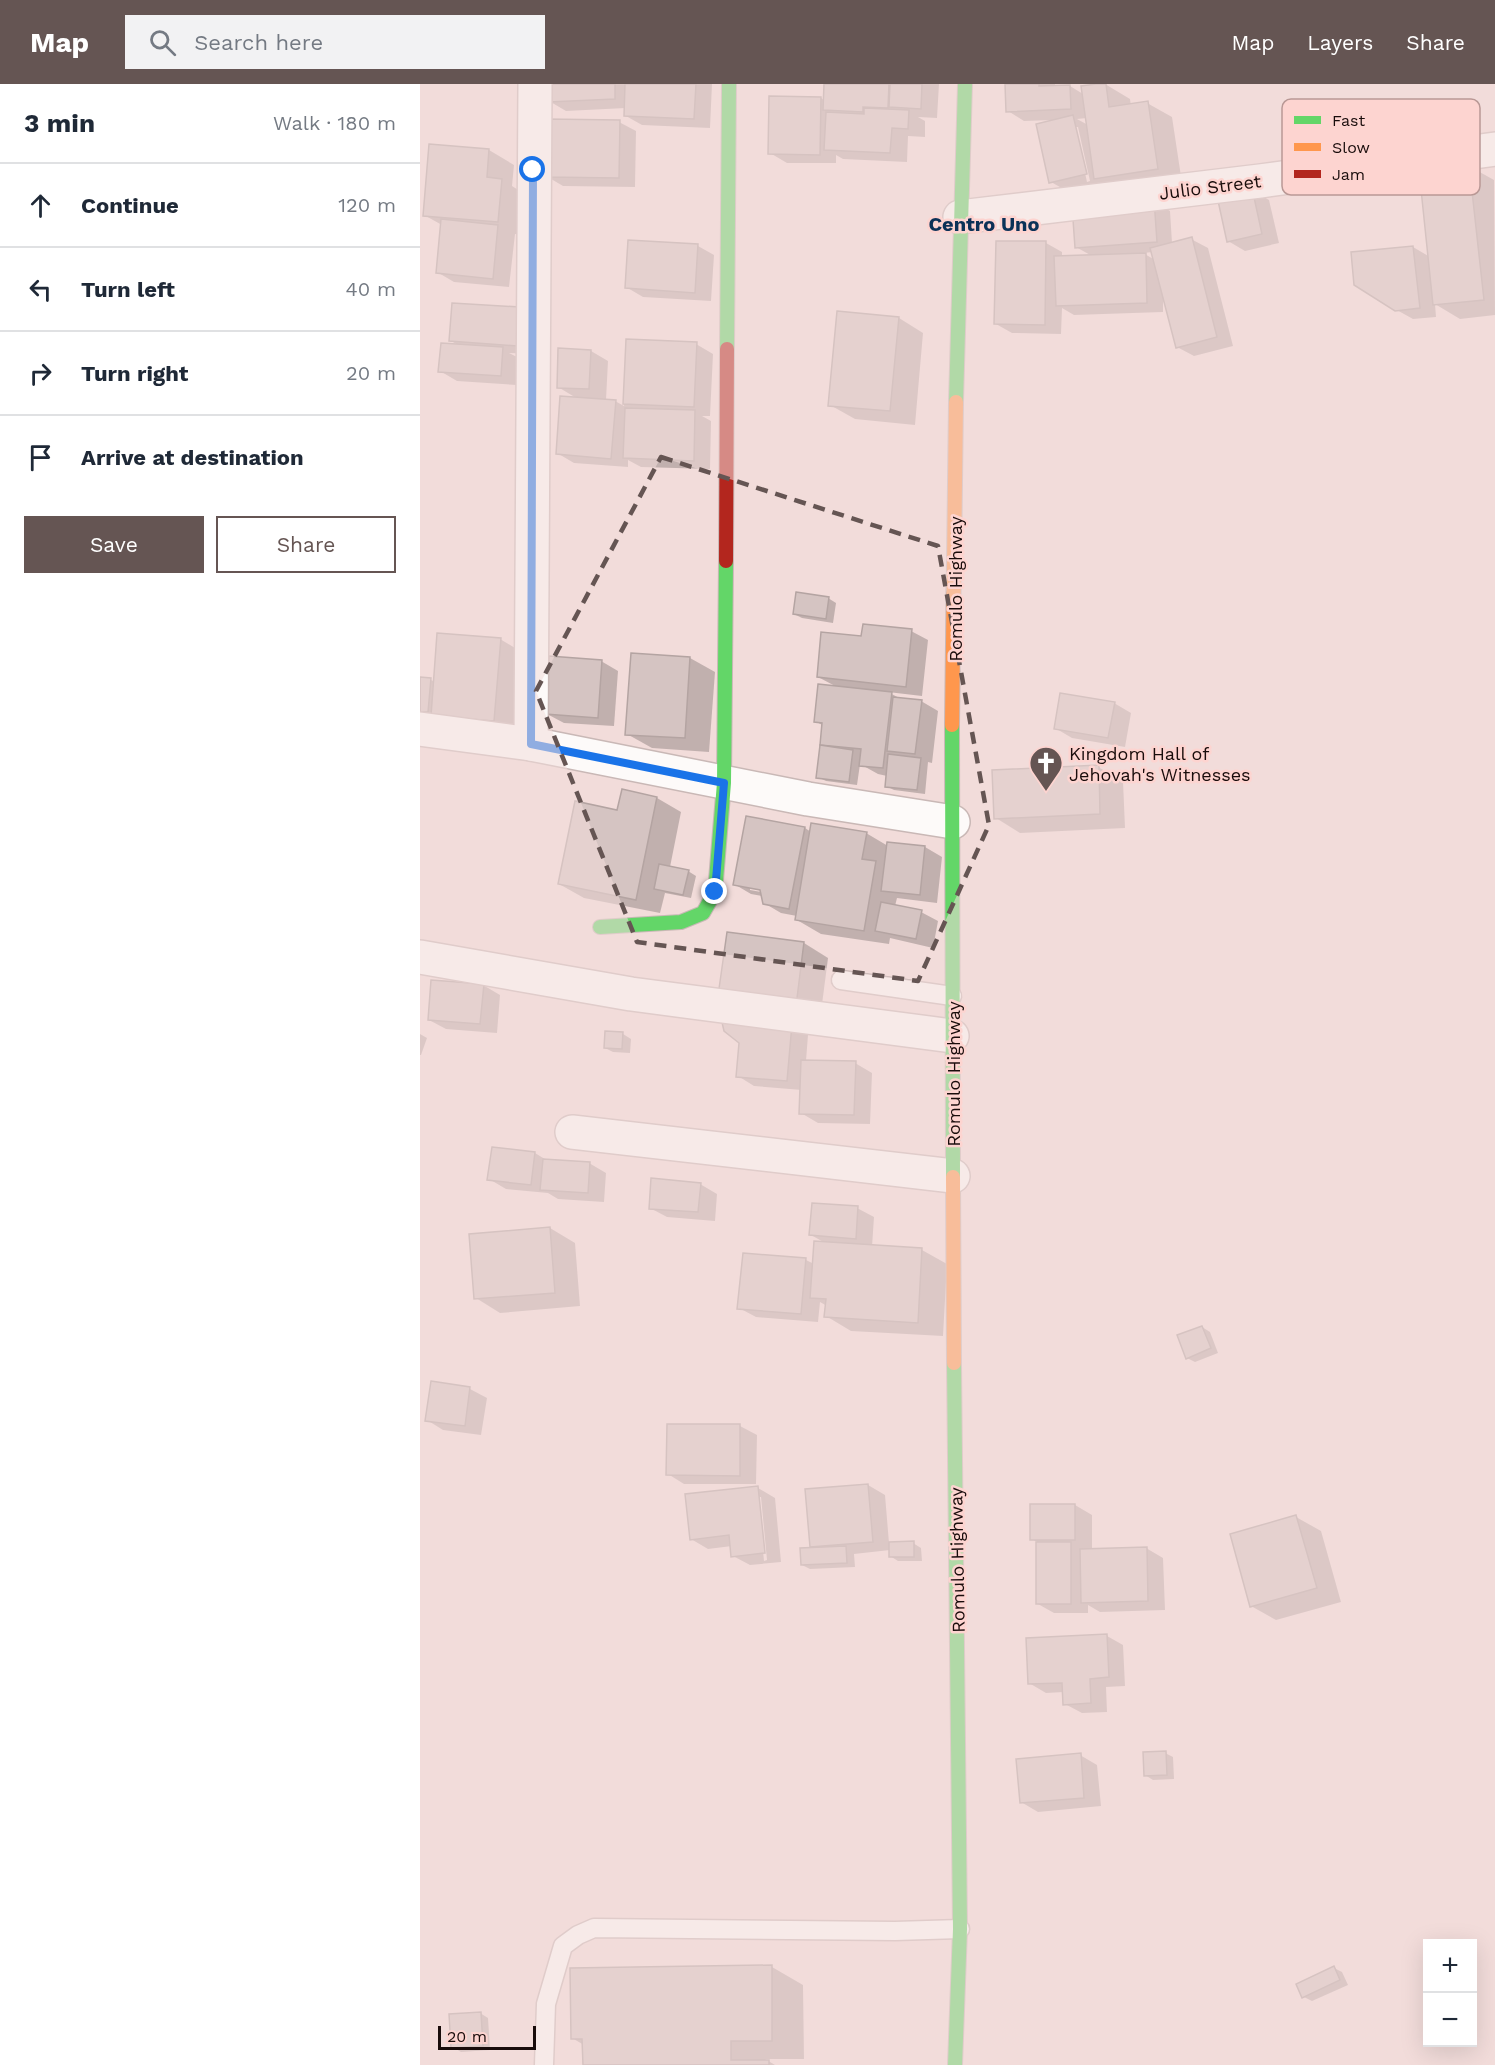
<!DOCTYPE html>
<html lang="en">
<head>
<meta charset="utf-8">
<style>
  :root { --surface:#fff; --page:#f2f2f3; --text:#1f2937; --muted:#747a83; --line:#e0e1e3; --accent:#655553 }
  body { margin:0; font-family:"Work Sans",sans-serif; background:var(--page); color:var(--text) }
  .controls { position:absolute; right:18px; bottom:18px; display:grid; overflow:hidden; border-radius:0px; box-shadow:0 6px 24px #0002 }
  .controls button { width:54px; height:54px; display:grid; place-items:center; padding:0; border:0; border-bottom:2px solid var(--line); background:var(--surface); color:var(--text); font:30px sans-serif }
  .scale { position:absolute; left:18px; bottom:15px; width:98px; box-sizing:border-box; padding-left:6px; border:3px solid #190c0b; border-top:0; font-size:16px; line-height:21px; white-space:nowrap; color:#190c0b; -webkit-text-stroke:4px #fdd4d0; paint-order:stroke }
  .stop { position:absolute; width:18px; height:18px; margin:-14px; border:4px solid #1a73e8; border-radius:50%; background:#fff }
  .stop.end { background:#1a73e8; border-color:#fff; box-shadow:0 2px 6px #0008 }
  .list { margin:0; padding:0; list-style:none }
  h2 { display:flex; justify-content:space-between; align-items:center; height:78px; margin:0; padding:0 24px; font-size:26px }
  h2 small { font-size:20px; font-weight:400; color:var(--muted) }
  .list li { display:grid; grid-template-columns:39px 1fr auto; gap:18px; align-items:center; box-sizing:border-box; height:84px; padding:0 24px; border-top:2px solid var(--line) }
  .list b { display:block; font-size:22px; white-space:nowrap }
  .list em { font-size:20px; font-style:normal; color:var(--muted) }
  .actions { display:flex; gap:12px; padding:18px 24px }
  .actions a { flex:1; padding:14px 0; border:2px solid var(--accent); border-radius:0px; text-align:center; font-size:21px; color:var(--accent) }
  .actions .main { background:var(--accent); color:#fff }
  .icon { flex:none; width:33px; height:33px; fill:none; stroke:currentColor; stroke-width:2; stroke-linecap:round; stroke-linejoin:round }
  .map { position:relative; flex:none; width:1075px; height:1981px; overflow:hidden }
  header { display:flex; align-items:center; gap:36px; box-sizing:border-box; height:84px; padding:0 30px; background:var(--accent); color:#fff }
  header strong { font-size:28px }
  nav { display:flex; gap:33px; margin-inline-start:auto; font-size:21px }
  .search { width:420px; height:54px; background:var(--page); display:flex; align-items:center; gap:15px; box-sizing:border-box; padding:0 21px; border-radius:0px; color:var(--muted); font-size:22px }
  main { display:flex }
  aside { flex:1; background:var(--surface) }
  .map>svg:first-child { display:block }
</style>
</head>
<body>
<header>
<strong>Map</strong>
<div class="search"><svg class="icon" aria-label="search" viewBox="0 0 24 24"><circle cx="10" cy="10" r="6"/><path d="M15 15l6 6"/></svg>Search here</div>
<nav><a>Map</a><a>Layers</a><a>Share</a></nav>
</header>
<main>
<aside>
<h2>3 min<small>Walk · 180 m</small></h2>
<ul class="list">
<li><svg class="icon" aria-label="ahead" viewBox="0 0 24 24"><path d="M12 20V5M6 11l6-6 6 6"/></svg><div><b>Continue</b></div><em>120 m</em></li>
<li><svg class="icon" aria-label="left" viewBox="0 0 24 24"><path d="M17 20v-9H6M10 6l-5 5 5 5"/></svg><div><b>Turn left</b></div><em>40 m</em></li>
<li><svg class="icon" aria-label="right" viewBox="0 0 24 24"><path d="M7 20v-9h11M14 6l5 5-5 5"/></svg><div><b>Turn right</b></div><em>20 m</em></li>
<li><svg class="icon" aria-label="arrive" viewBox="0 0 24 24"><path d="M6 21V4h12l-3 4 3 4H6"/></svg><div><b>Arrive at destination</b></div></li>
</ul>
<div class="actions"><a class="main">Save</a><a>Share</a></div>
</aside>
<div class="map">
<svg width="1075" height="1981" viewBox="0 0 1075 1981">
  <rect width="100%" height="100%" fill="#f2dcda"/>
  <g fill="#0003" fill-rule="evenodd">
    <polygon points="129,0 292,0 290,44 222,41 206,32 206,24 146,27 129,17"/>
    <polygon points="406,0 519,0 517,34 498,33 505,37 505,53 488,52 487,78 423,75 416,71 416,79 367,79 350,69 401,14 405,17"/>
    <path d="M 586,0 L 635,0 L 635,3 L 650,2 L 663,10 L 685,0 L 710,15 L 711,22 L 727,19 L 752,33 L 762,99 L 700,108 L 684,99 L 647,107 L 631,98 L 633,36 L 604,37 L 588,27 ZM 667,34 L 668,41 L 657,35 ZM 655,43 L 658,43 L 670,97 L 667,98 Z"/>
    <polygon points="199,38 216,47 215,103 143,102 126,92"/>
    <polygon points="11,61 69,66 94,81 92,102 106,111 103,151 95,150 89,203 34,198 17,188 22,141 4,131"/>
    <polygon points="1049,82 1074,96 1075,231 1040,235 1015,220 1016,233 993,235 975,225 993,163 1010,173"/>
    <polygon points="832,106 849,116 859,159 825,167 808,157"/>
    <path d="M 733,117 L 750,127 L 752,159 L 771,155 L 788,164 L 813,262 L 774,272 L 757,263 L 743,213 L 743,228 L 654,231 L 642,224 L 641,250 L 592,249 L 576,240 L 626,159 L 642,168 L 642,173 L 672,172 L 656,163 ZM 733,168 L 735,176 L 723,169 Z"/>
    <polygon points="278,162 294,171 291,217 223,213 206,203"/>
    <polygon points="33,220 113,270 89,269 99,274 97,301 37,297 20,287 40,262 31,257"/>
    <polygon points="479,234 503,249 495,341 435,335 410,321"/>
    <polygon points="207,257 276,260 293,270 290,332 282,332 291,337 290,385 221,383 208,376 208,383 154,379 137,369 158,315 138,303 140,266 171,267 188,277 186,316 195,317 204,322"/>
    <polygon points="408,514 416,519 413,539 382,534 374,530"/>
    <polygon points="491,547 508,556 502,612 468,608 481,615 501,617 518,627 512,679 508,678 505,710 474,706 466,702 467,692 458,690 440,680 437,701 406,697 398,693 408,664 401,660 404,642 395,637 417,603 398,593 443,553"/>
    <polygon points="80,555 105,570 99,650 0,631 0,595 11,596 15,598"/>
    <polygon points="270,574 295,588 289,668 232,664 207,650"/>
    <polygon points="181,577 198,587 194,642 144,639 127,630"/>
    <polygon points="694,619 711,629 705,663 652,654 635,644"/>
    <polygon points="678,683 703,697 705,744 600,749 576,734"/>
    <polygon points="237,714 261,728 250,783 268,787 276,792 271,814 245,809 240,829 164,814 139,800 199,728"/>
    <path d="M 385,744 L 391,748 L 446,749 L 468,762 L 505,763 L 522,773 L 517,819 L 477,814 L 475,822 L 501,828 L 518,837 L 513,864 L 470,854 L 469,860 L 401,850 L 377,836 L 377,832 L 361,829 L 344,819 L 342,812 L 331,810 L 314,800 ZM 330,803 L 347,806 L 347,809 L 330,806 Z"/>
    <polygon points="384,859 408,874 400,936 325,926"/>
    <polygon points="63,901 80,911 77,949 26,945 9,936"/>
    <polygon points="372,941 388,951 386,977 435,979 452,989 450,1040 398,1039 381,1029 382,1006 334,1002 318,992"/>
    <polygon points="0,950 7,954 1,971 0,971"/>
    <polygon points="203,950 211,955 210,969 193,968 185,964"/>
    <polygon points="115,1069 128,1077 169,1079 186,1089 184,1118 138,1115 128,1109 86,1105 69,1095"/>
    <polygon points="280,1100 297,1110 295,1137 247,1133 230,1124"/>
    <polygon points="437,1124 454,1133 452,1163 502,1166 527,1180 523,1252 431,1247 406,1232 407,1222 400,1218 398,1238 336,1233 319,1224 386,1176 394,1180 407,1160 391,1151"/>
    <polygon points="130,1144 155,1159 160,1222 80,1229 56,1214 51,1151"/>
    <polygon points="782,1243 790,1248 798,1269 775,1278 767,1274"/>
    <polygon points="12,1299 50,1305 67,1314 61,1351 23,1346 7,1336"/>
    <polygon points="320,1342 337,1351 336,1400 264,1400 248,1390"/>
    <polygon points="448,1401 465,1411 469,1459 493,1459 501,1464 502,1477 478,1477 470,1472 470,1466 434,1470 435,1483 390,1485 382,1481 396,1465 391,1462"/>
    <path d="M 338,1404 L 355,1414 L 361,1478 L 330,1481 L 313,1472 L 312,1462 L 288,1465 L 271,1455 ZM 338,1413 L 341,1413 L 347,1476 L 344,1477 Z"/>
    <polygon points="612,1421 655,1421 672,1431 672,1466 726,1464 743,1474 745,1526 680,1528 668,1521 668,1529 634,1529 618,1520 617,1458 612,1455"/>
    <polygon points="876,1433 901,1447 921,1518 856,1536 831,1522"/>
    <polygon points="687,1552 703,1561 705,1602 686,1603 687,1628 662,1629 645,1620 644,1608 626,1609 609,1599"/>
    <polygon points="745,1669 753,1673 754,1695 733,1696 725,1691"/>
    <polygon points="660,1671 677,1681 681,1722 618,1728 601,1718"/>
    <polygon points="352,1883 383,1901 384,1975 345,1975 355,1981 164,1981 164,1961 152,1954"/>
    <polygon points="914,1884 922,1888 928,1901 892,1917 884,1913"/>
    <polygon points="60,1929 68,1934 70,1966 41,1968 33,1963"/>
  </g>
  <g fill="#d5c4c2" stroke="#b4a4a2" stroke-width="1.5">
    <polygon points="127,0 195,0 195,15 128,18"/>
    <polygon points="205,0 276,0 274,35 204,32"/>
    <polygon points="404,0 469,0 468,24 443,23 443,28 403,26"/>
    <polygon points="470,0 502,0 501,25 469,23"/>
    <polygon points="585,0 619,0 619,2 650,1 651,25 586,28"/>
    <polygon points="676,0 686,0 689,23 728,17 738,85 674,95 661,2"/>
    <polygon points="349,12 401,13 400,71 348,70"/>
    <polygon points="444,24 489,26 488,45 472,44 470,69 404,66 406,28 444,30"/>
    <polygon points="653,31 667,90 629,99 616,40"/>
    <polygon points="125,35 200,36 199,94 125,93"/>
    <polygon points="9,60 69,65 67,93 82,95 78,138 3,132"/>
    <polygon points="1049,80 1064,216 1013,221 999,86"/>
    <polygon points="832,104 842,150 807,158 797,112"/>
    <polygon points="734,115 737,158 655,164 652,121"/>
    <polygon points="21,135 78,141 73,195 16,189"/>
    <polygon points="772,153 797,253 756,264 730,164"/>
    <polygon points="208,156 278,160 275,209 205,204"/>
    <polygon points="576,157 626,157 625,241 574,240"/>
    <polygon points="993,162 1000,224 975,227 934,201 931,168"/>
    <polygon points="726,169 727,219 636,222 634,172"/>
    <polygon points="32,219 100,223 97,262 29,257"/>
    <polygon points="417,227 479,233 470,327 408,322"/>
    <polygon points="206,255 277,258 274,323 203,320"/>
    <polygon points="21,259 83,263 81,292 18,288"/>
    <polygon points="138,264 171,266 169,305 137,304"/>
    <polygon points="140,312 196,316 191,375 136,370"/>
    <polygon points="205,324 275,326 274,377 203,374"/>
    <polygon points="376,508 409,513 406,535 373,530"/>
    <polygon points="443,540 492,545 486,603 397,593 401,548 441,552"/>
    <polygon points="17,549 81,554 74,637 11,632"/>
    <polygon points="211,569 270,573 265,654 205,651"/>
    <polygon points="129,572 182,576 178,634 125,630"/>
    <polygon points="0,593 11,594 8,628 0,628"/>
    <polygon points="398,600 472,608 463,684 439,682 441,665 400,661 402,639 394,638"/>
    <polygon points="640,609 695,618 688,654 634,645"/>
    <polygon points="473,613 502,616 495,670 467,667"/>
    <polygon points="400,661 433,666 429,698 396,694"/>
    <polygon points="468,670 501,674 497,706 465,703"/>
    <polygon points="679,681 680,730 574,735 572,686"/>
    <polygon points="202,705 237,713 216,816 138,800 155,717 197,726"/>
    <polygon points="326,732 385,743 369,825 343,820 340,806 313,801"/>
    <polygon points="391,739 447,748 442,775 456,777 444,847 375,836"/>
    <polygon points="467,758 505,762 500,811 461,807"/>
    <polygon points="239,780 269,786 263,811 234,805"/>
    <polygon points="461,818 502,826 496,855 455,847"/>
    <polygon points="307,848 384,858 376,922 298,912"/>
    <polygon points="11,896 64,900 60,940 8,936"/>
    <polygon points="301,934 372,940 367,997 316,993 319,959 304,947"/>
    <polygon points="185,947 203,948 202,965 184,964"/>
    <polygon points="381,976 436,977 434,1031 379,1030"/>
    <polygon points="72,1063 115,1068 111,1101 67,1096"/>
    <polygon points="123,1075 170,1078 168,1109 120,1106"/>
    <polygon points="231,1094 281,1099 278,1128 229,1125"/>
    <polygon points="392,1119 438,1122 436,1155 389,1151"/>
    <polygon points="130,1143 135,1209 54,1215 49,1150"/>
    <polygon points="394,1157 502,1164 498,1239 404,1233 406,1215 390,1214"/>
    <polygon points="323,1169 386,1174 381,1230 317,1225"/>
    <polygon points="782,1242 791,1264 766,1275 757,1251"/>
    <polygon points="11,1297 50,1303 45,1342 5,1337"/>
    <polygon points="247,1340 320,1340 320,1392 246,1391"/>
    <polygon points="448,1400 453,1458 390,1463 385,1405"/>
    <polygon points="338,1402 345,1469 311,1473 309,1451 270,1456 265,1410"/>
    <rect x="610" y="1420" width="45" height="36"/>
    <polygon points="876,1431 897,1504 830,1523 810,1450"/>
    <polygon points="494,1457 494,1473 469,1473 469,1458"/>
    <rect x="616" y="1458" width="35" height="62"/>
    <polygon points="426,1462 427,1479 381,1481 380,1464"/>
    <polygon points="727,1463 728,1517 661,1519 660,1465"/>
    <polygon points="687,1550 689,1593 670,1595 671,1619 643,1621 642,1599 608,1600 606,1554"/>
    <polygon points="746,1667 747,1691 724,1692 723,1668"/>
    <polygon points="661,1669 664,1714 600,1719 596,1675"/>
    <polygon points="352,1881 352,1957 311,1957 311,1976 349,1976 349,1981 163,1981 162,1955 151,1955 150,1884"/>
    <polygon points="914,1882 920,1896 882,1914 876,1900"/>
    <polygon points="61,1928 63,1962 31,1964 29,1930"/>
  </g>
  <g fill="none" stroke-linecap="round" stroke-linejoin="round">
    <defs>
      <g id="lane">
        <polyline points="421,896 532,912"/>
        <polyline points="124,1981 126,1920 143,1862 158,1851 174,1844 475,1847 540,1845"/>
      </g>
      <g id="street">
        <polyline points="540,133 840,97 1075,65"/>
        <polyline points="0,645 111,660 388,715 533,738"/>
        <polyline points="111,660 115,0"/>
        <polyline points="0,873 211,910 532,952"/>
        <polyline points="152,1048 533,1092"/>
      </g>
      <g id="fast">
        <polyline points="307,265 309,0"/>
        <polyline points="536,318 545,0"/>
        <polyline points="532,641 533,1093"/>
        <polyline points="180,843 261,838 283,829 295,808 304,699 306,477"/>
        <polyline points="534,1279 540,1845 535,1981"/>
      </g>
      <g id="slow">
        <polyline points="532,641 536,318"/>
        <polyline points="533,1093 534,1279"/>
      </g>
      <polyline id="jam" points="306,477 307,265"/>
    </defs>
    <use href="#lane" stroke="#c9b8b6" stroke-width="21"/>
    <use href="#street" stroke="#c9b8b6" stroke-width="36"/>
    <use href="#fast" stroke="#c9b8b6" stroke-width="16"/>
    <use href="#slow" stroke="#c9b8b6" stroke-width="16"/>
    <use href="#jam" stroke="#c9b8b6" stroke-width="16"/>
    <use href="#lane" stroke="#fdfaf9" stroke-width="18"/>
    <use href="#street" stroke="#fdfaf9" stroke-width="33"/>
    <use href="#fast" stroke="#63d668" stroke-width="14"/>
    <use href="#slow" stroke="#ff974d" stroke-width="14"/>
    <use href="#jam" stroke="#b3261e" stroke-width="14"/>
  </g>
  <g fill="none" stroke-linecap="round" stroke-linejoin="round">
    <polyline stroke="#1a73e8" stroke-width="8" points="113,86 111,660 304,699 295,808"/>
  </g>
  <path d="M0 0H1075V1981H0ZM 241,373 L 518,462 L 569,741 L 498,897 L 217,858 L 116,607 Z" fill="#f2dcda" fill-opacity=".55" fill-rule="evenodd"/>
  <path fill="none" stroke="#655553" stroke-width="4.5" stroke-dasharray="12 8" stroke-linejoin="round" d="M 241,373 L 518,462 L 569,741 L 498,897 L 217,858 L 116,607 Z"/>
  <defs>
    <symbol id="church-pin" viewBox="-11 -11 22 30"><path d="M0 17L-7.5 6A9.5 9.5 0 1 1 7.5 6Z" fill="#655553" stroke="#fdd4d0"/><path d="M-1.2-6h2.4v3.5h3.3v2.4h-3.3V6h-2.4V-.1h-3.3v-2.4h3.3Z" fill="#fff"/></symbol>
  </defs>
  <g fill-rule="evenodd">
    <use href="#church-pin" x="607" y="660" width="38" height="52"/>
  </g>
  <g text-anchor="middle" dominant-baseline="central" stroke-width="5" stroke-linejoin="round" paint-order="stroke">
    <g font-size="18" fill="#190c0b" stroke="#fdd4d0">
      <text transform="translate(790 103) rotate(-7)">Julio Street</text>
      <text transform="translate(535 505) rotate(-90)">Romulo Highway</text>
      <text transform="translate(533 990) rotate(-90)">Romulo Highway</text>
      <text transform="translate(537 1476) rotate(-91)">Romulo Highway</text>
    </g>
    <g font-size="18" fill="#190c0b" stroke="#fdd4d0" text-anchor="start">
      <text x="649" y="669">Kingdom Hall of<tspan x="649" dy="21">Jehovah's Witnesses</tspan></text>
    </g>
    <g font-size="20" font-weight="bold" fill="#0b3157" stroke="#fdd4d0">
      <text x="564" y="140">Centro Uno</text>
    </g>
  </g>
  <rect x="862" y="15" width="198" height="96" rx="9" fill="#fdd4d0" stroke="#b99895" stroke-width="1.5"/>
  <rect x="874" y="32" width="27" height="8" fill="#63d668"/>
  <rect x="874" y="59" width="27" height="8" fill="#ff974d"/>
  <rect x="874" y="86" width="27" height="8" fill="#b3261e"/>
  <g font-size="16" fill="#190c0b">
    <text x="912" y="42">Fast</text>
    <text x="912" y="69">Slow</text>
    <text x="912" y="96">Jam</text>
  </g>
</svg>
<div class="controls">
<button>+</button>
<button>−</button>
</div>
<div class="scale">20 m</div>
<div class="stop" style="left:113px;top:86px"></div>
<div class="stop end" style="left:295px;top:808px"></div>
</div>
</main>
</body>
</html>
